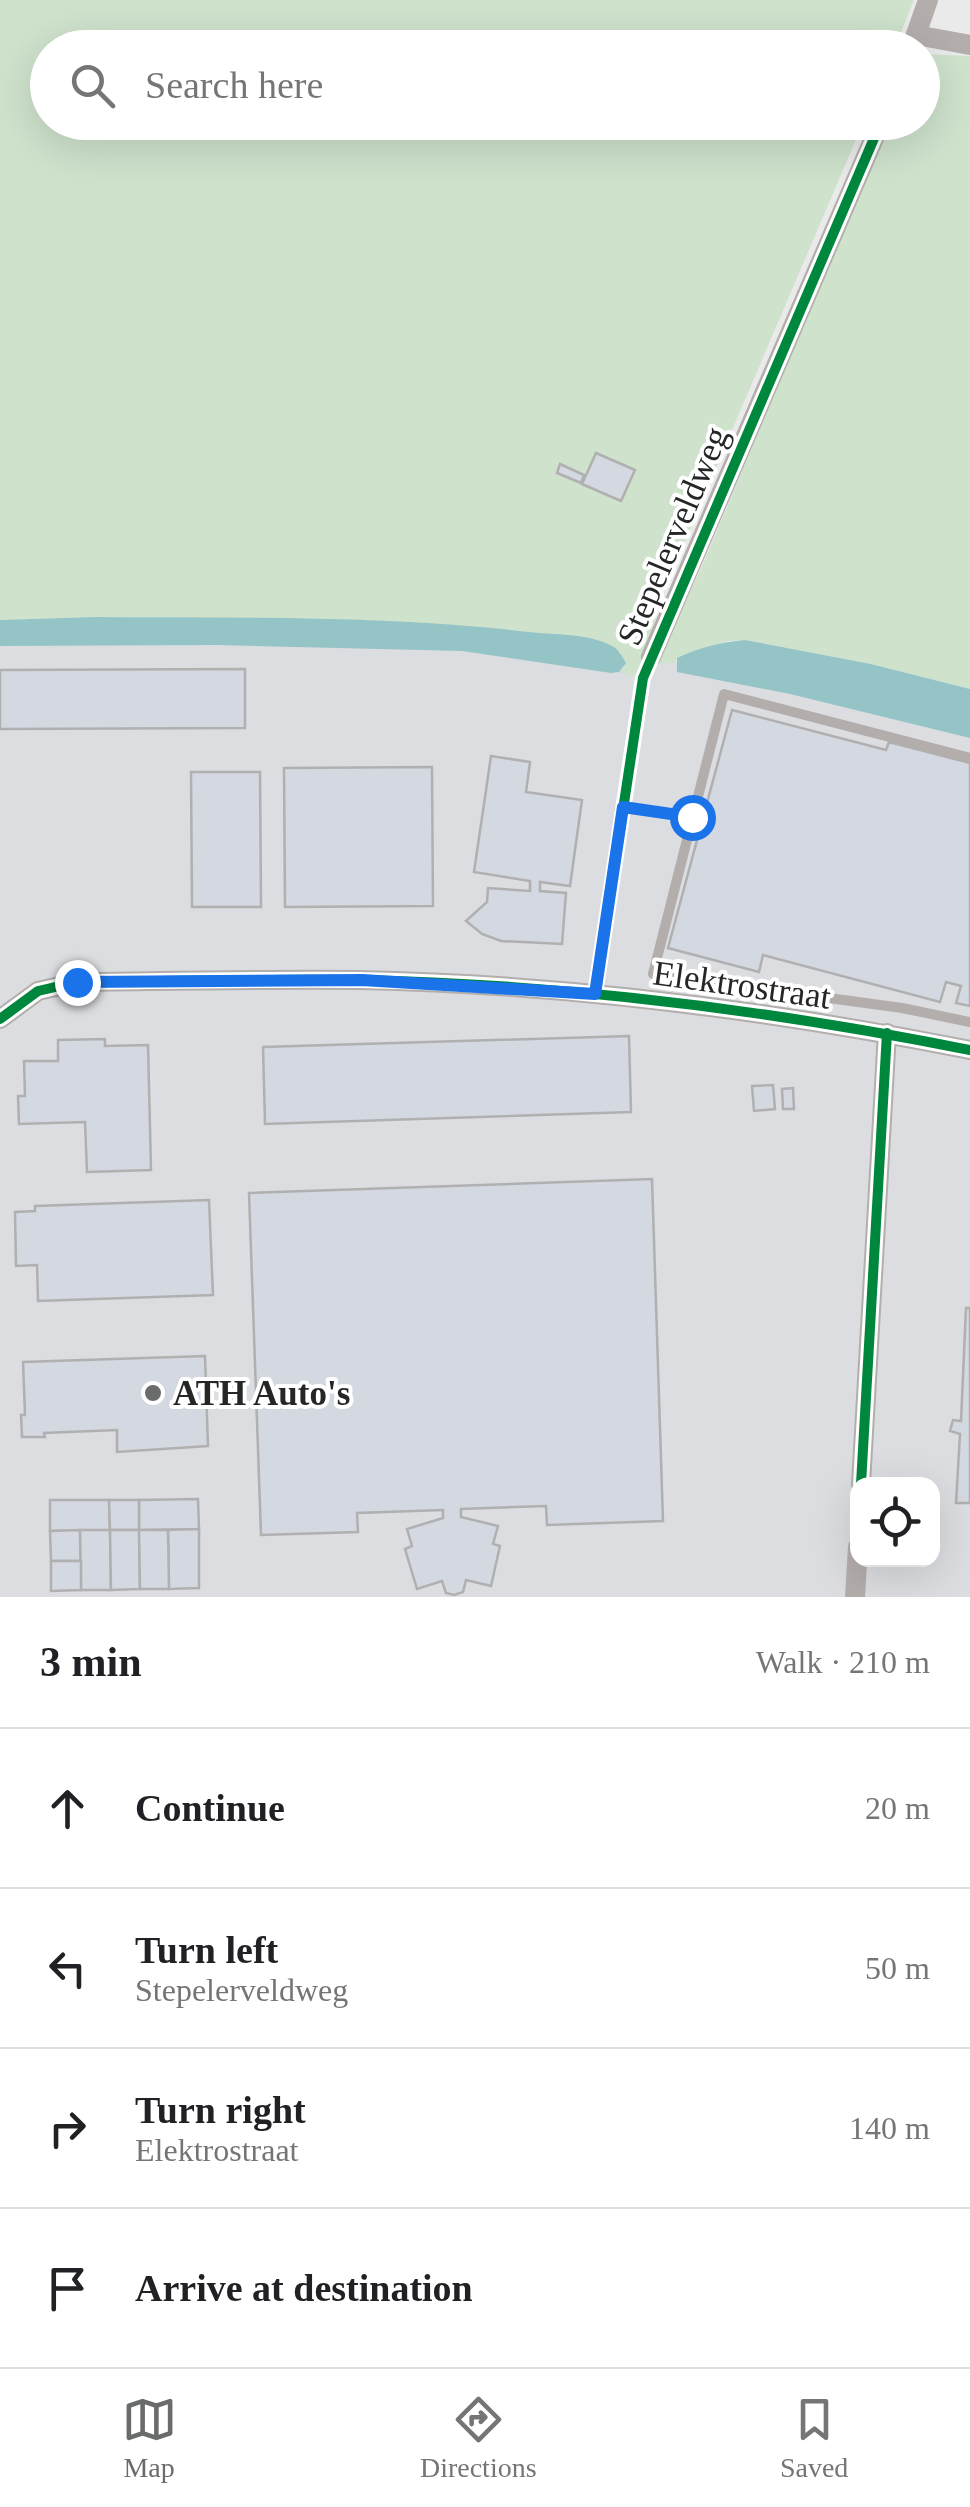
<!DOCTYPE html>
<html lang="en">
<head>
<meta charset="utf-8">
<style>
  :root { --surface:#fff; --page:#f6f6f6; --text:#202124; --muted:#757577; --line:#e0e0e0; --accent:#6a6b6b }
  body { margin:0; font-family:Georgia,serif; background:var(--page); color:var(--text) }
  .controls { position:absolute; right:30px; bottom:30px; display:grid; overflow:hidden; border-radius:20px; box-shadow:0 10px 40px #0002 }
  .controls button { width:90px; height:90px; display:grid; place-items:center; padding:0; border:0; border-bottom:2px solid var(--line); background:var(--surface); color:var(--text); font:50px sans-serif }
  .stop { position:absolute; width:30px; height:30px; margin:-22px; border:8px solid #1a73e8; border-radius:50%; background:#fff }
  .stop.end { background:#1a73e8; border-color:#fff; box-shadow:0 2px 10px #0008 }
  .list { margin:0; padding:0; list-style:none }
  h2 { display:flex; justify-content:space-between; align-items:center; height:130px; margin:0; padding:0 40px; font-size:42px }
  h2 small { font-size:32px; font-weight:400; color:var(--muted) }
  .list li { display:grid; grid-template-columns:65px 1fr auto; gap:30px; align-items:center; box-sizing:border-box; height:160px; padding:0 40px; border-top:2px solid var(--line) }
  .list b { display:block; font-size:38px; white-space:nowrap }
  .list p { margin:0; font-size:32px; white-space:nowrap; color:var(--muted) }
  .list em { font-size:32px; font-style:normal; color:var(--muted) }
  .icon { flex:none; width:55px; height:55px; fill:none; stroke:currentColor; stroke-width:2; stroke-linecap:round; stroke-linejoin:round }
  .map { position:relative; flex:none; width:970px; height:1597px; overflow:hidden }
  .search { position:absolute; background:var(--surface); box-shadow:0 10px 40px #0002; left:30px; right:30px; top:30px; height:110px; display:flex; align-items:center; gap:25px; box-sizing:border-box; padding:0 35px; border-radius:55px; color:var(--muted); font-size:38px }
  .sheet { height:770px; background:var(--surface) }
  nav { display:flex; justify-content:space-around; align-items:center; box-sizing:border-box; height:140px; border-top:2px solid var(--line); background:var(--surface); font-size:28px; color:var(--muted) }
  nav a { display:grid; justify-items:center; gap:5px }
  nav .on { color:var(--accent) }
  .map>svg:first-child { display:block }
</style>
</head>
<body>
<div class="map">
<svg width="970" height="1597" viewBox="0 0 970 1597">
  <rect width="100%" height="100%" fill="#eaeaea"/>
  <path fill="#dbdde1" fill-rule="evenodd" d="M 0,632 L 477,640 L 891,688 L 970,711 L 970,1597 L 0,1597 ZM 858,1484 L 932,1484 L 932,1560 L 858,1560 Z"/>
  <g fill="#cee2cc">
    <polygon points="0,0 914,0 895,47 48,48 48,122 863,123 654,613 656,618 636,677 619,672 624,668 620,652 592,639 336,619 94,617 0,620"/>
    <polygon points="923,54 970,56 970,689 871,664 745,640 728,641 677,658 676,663 656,663 701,569 889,123 922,122"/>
  </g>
  <g fill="#95c4c7">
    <path d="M 94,617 C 239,618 385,615 529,632 C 555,635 588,633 612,646 C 619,650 622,656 626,663 L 619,672 L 611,673 L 462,651 L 217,645 L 0,646 L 0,620 Z"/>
    <path d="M 745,640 L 871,664 L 970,689 L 970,738 L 790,694 L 677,672 L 677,658 C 698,648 721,642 745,640 Z"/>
  </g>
  <g fill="#d3d8e1" stroke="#b0b0b0" stroke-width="2.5">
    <polygon points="596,453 635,470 621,501 582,484"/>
    <polygon points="560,464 584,475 581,483 557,473"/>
    <polygon points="245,669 245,728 0,729 0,670"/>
    <polygon points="732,710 886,750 889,742 970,763 970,1006 956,1003 961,986 946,982 940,1002 763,955 759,972 668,948"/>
    <polygon points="491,756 530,762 526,792 582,800 570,886 540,882 540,891 566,893 562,944 501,941 482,934 466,921 487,902 488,888 530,891 530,881 474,872"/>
    <polygon points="432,767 433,906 285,907 284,768"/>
    <polygon points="191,772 260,772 261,907 192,907"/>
    <polygon points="629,1036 631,1112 265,1124 263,1047"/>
    <polygon points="105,1039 105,1046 148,1045 151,1170 87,1172 85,1122 19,1124 18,1096 25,1096 24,1061 58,1061 58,1040"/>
    <polygon points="773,1085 775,1109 754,1111 752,1086"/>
    <polygon points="793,1088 794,1109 783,1109 782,1089"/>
    <polygon points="652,1179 663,1521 547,1525 546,1506 461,1509 461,1517 498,1526 493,1544 500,1546 491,1586 466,1580 463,1592 454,1595 446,1593 442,1581 417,1589 405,1549 412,1546 407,1529 443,1518 443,1510 357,1513 358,1532 261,1535 249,1193"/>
    <polygon points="209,1200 213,1295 38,1301 37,1265 16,1266 15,1212 35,1211 35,1206"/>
    <polygon points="966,1308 970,1308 970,1503 956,1503 960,1434 950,1431 953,1420 961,1421"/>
    <polygon points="205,1356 208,1446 117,1452 117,1430 44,1433 45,1437 22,1437 21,1415 25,1415 23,1362"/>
    <polygon points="198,1499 199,1529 139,1530 139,1500"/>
    <polygon points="50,1500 109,1500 110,1530 50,1531"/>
    <polygon points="109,1500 139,1500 139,1530 110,1530"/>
    <polygon points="199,1529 199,1588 169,1589 168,1530"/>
    <polygon points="80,1530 81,1561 51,1561 50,1531"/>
    <polygon points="80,1530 110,1530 111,1590 81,1590"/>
    <polygon points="110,1530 139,1530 140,1589 111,1590"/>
    <polygon points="139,1530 168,1530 169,1589 140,1589"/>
    <polygon points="51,1561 81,1561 81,1590 51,1591"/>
  </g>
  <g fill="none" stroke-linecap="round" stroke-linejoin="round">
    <g stroke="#b3aeab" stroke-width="10">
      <polyline points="970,758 724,694 653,974 902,1008 970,1022"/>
      <polyline points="623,807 692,817"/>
    </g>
    <g stroke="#b3aeab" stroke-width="20">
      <polyline points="916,35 970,45"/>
      <polyline points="912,46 928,0"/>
      <polyline points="651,657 881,122"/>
      <path d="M 0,1019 L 38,991 L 77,982 C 171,981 265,979 359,980 C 564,984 769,1010 970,1050"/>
      <polyline points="861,1484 887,1033"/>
      <polyline points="855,1597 858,1547"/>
    </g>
    <defs>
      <g id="cycleway">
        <polyline points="595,994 643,678 881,122"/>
        <path d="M 0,1019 L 38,991 L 77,982 C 171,981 265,979 359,980 C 564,984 769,1010 970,1050"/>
        <polyline points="861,1484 887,1033"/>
      </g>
    </defs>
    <use href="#cycleway" stroke="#fff" stroke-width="16"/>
    <use href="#cycleway" stroke="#00873e" stroke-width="10"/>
  </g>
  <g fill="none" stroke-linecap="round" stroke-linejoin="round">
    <polyline stroke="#1a73e8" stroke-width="12" points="77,982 362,980 595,994 623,807 692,817"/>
  </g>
  <circle fill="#6a6b6b" stroke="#fff" stroke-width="4" cx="153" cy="1393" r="10"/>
  <g text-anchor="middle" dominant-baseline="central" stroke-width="8" stroke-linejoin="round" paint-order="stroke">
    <g font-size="35" fill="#252626" stroke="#fff">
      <text transform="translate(673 536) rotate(-67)">Stepelerveldweg</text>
      <text transform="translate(742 985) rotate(8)">Elektrostraat</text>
    </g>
    <g font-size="35" font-weight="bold" fill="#252626" stroke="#fff" text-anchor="start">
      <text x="173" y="1393">ATH Auto's</text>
    </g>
  </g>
</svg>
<div class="controls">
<button><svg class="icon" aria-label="locate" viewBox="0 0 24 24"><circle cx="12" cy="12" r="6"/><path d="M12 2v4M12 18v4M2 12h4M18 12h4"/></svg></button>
</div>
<div class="stop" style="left:692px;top:817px"></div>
<div class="stop end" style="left:77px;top:982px"></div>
<div class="search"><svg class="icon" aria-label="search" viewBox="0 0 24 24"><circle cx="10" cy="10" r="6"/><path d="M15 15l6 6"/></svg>Search here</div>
</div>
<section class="sheet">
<h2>3 min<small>Walk · 210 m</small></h2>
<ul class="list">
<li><svg class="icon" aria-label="ahead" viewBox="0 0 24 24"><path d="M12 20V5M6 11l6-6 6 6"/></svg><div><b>Continue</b></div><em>20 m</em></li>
<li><svg class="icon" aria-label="left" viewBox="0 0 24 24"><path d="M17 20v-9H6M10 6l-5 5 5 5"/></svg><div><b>Turn left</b><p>Stepelerveldweg</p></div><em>50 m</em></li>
<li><svg class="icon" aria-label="right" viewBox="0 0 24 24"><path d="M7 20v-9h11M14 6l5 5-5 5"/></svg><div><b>Turn right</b><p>Elektrostraat</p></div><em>140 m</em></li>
<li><svg class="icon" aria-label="arrive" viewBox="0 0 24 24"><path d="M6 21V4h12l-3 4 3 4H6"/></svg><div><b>Arrive at destination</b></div></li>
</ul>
</section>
<nav>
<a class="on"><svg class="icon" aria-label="map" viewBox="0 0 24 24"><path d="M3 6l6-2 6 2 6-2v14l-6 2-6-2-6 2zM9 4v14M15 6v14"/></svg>Map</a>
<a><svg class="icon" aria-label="directions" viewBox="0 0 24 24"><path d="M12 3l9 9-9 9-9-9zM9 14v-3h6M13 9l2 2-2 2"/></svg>Directions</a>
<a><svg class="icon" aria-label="saved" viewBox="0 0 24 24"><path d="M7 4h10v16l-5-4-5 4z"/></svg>Saved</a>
</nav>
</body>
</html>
